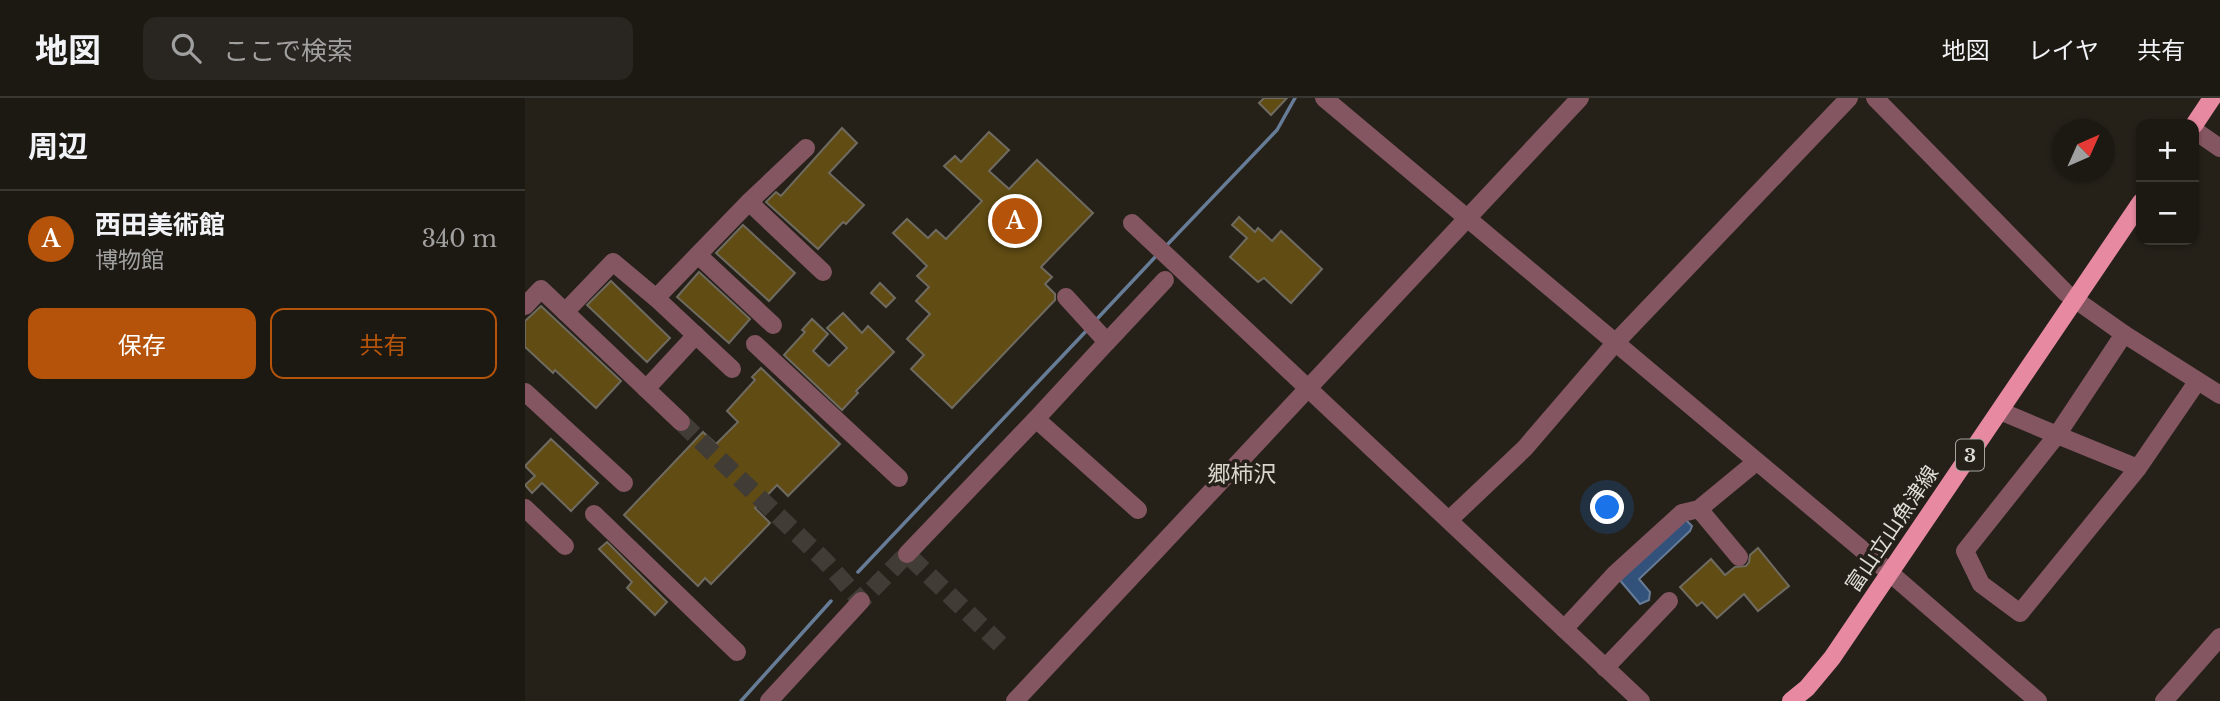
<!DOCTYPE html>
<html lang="ja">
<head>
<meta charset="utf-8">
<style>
  :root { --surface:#1c1913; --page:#292621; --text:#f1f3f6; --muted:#a0a0a0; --line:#3a3833; --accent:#b45309 }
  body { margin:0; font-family:"Libre Baskerville","Noto Sans JP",serif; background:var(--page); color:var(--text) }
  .controls { position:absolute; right:21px; top:21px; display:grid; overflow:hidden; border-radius:14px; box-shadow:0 2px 5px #0004 }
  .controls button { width:63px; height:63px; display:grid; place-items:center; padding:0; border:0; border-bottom:2px solid var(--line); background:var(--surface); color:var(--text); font:35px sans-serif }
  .compass { position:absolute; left:1527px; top:21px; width:63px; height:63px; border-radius:50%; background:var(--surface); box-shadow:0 2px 5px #0004; rotate:45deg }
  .you { position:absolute; left:1083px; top:410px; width:24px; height:24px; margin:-18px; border:5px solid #fff; border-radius:50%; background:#1a73e8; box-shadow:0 0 0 10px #1a73e833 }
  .badge { display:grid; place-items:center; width:46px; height:46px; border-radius:50%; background:var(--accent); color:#fff; font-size:23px; font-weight:700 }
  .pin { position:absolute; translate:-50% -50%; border:4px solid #fff; box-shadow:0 2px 7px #0006 }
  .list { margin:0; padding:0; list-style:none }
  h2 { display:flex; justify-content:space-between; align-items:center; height:91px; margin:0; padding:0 28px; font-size:30px }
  h2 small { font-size:23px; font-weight:400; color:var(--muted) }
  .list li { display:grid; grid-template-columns:46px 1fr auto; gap:21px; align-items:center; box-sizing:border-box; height:98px; padding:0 28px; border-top:2px solid var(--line) }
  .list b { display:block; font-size:26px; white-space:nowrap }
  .list p { margin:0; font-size:23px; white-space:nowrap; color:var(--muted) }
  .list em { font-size:23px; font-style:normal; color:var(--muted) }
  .actions { display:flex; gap:14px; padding:21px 28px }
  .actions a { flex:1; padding:16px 0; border:2px solid var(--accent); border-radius:14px; text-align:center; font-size:24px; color:var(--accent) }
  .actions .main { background:var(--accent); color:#fff }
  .icon { flex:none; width:38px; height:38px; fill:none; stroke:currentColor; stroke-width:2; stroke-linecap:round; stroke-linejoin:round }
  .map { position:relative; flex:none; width:1695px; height:603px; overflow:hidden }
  header { display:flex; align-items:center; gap:42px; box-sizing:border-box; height:98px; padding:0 35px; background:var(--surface); border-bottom:2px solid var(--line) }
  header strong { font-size:33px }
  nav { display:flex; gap:38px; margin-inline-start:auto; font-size:24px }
  .search { width:490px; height:63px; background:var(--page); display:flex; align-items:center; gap:18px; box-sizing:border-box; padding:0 24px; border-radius:14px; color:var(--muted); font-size:26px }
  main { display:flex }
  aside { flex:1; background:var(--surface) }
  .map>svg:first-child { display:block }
</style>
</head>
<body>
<header>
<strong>地図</strong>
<div class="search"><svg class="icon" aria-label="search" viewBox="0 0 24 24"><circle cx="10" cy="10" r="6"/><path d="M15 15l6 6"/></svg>ここで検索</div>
<nav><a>地図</a><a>レイヤ</a><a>共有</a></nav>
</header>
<main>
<aside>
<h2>周辺<small></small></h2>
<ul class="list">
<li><span class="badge">A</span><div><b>西田美術館</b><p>博物館</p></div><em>340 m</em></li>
</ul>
<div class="actions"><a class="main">保存</a><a>共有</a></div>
</aside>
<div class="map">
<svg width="1695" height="603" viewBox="0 0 1695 603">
  <rect width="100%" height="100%" fill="#252119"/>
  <polygon fill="#33527b" stroke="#677c97" stroke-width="2" points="1159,420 1167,428 1165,433 1114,481 1125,494 1124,502 1115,506 1093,480"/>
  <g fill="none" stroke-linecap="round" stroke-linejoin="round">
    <g stroke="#677c97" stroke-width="3.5">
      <polyline points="641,148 752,32 770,0"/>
      <polyline points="571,222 633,156"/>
      <polyline points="333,474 564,230"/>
      <polyline points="216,603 306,503"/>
    </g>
  </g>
  <g fill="#614c13" stroke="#6f6b61" stroke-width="2">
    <polygon points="739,0 762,0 746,17 734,5"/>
    <polygon points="317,30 332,45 304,75 339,107 321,126 318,124 293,151 241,104 251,94 256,98"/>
    <polygon points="464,34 484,52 464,73 484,91 512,62 568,115 516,169 527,179 520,186 530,196 530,202 427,310 386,271 399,257 382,241 405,216 391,203 404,189 392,178 402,168 368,135 382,121 403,140 411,132 421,141 457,103 419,68 430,58 436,64"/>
    <polygon points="714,119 730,134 733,130 747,143 756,133 797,171 766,205 739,180 733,184 705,159 722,140 707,127"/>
    <polygon points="218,127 270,175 244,203 191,155"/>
    <polygon points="174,174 225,221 204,245 152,199"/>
    <polygon points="86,183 145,240 122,264 62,207"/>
    <polygon points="355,185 370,200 361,209 346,195"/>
    <polygon points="16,208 96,283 71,310 30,272 28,275 0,249 0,223"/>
    <polygon points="318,215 337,235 343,228 369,254 331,293 333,295 317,312 259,257 280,234 277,232 287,221 303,236 288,253 304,268 322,250 302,230"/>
    <polygon points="236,270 315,346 263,398 252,387 230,410 245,425 186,486 180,480 173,488 99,417 178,334 191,346 213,324 202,313 230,282 227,279"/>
    <polygon points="26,341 73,385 46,413 17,385 7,395 0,387 10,378 0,368"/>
    <polygon points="82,444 142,504 130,517 102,490 107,484 74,451"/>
    <polygon points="1233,450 1264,488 1233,513 1219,496 1192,520 1177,504 1172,508 1155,489 1186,461 1200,477 1210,469 1221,468 1224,464 1225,457"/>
  </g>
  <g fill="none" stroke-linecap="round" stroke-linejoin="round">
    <polyline stroke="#413d36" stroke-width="18" stroke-dasharray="18 9" stroke-linecap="butt" points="156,324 299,462 336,503 382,456 475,546"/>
    <g stroke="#845661" stroke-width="18">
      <polyline points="799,0 1365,475 1513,603"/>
      <polyline points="1350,0 1541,195 1599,236 1695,297"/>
      <polyline points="1669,32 1695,50"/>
      <polyline points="281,50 224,104 298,174"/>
      <polyline points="607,125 1116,603"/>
      <polyline points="173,157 248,227"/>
      <polyline points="541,199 582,244 640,182"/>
      <polyline points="0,208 16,191 156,324"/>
      <polyline points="40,214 88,164 131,200"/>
      <polyline points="582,244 511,321 613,412"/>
      <polyline points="230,246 374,380"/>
      <polyline points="207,271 131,200 224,104"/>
      <polyline points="121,291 171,237"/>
      <polyline points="0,294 99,385"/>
      <polyline points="1475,313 1532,337 1599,236"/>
      <polyline points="1613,370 1495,515 1456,486 1440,453 1532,337 1613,370 1672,284"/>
      <polyline points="0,410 40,448"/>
      <polyline points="1174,411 1214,459"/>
      <polyline points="69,416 212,554"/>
      <polyline points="924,422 1000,350 1091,244 1324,0"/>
      <polyline points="382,456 511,321"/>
      <polyline points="1039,531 1089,477 1157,415 1174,411 1231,364"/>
      <polyline points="1080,570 1144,503"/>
      <polyline points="244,603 336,503"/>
      <polyline points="490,603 1055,0"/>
      <polyline points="1639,603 1695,539"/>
    </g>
    <g stroke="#e789a1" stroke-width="18">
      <polyline points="1669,27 1687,0"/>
      <polyline points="1266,603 1282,590 1307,560 1616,104"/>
    </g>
  </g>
  <g text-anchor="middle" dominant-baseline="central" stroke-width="7" stroke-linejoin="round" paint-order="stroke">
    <rect fill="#252119" stroke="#a7a59e" stroke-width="2" x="1431" y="341.5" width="28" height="31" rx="5"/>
    <g font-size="19" font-weight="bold" fill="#dfddd7">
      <text x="1445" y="357">3</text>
    </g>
    <g font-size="21" fill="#dfddd7" stroke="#252119">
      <text transform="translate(1367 431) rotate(-56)">富山立山魚津線</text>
    </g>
    <g font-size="23" fill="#dad6cb" stroke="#252119">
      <text x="717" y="376">郷柿沢</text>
    </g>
  </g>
</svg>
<div class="controls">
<button>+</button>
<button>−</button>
</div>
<svg class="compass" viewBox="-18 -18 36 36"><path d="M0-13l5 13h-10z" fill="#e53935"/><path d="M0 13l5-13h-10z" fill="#a0a0a0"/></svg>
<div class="you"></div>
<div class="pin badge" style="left:490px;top:123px">A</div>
</div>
</main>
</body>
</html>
